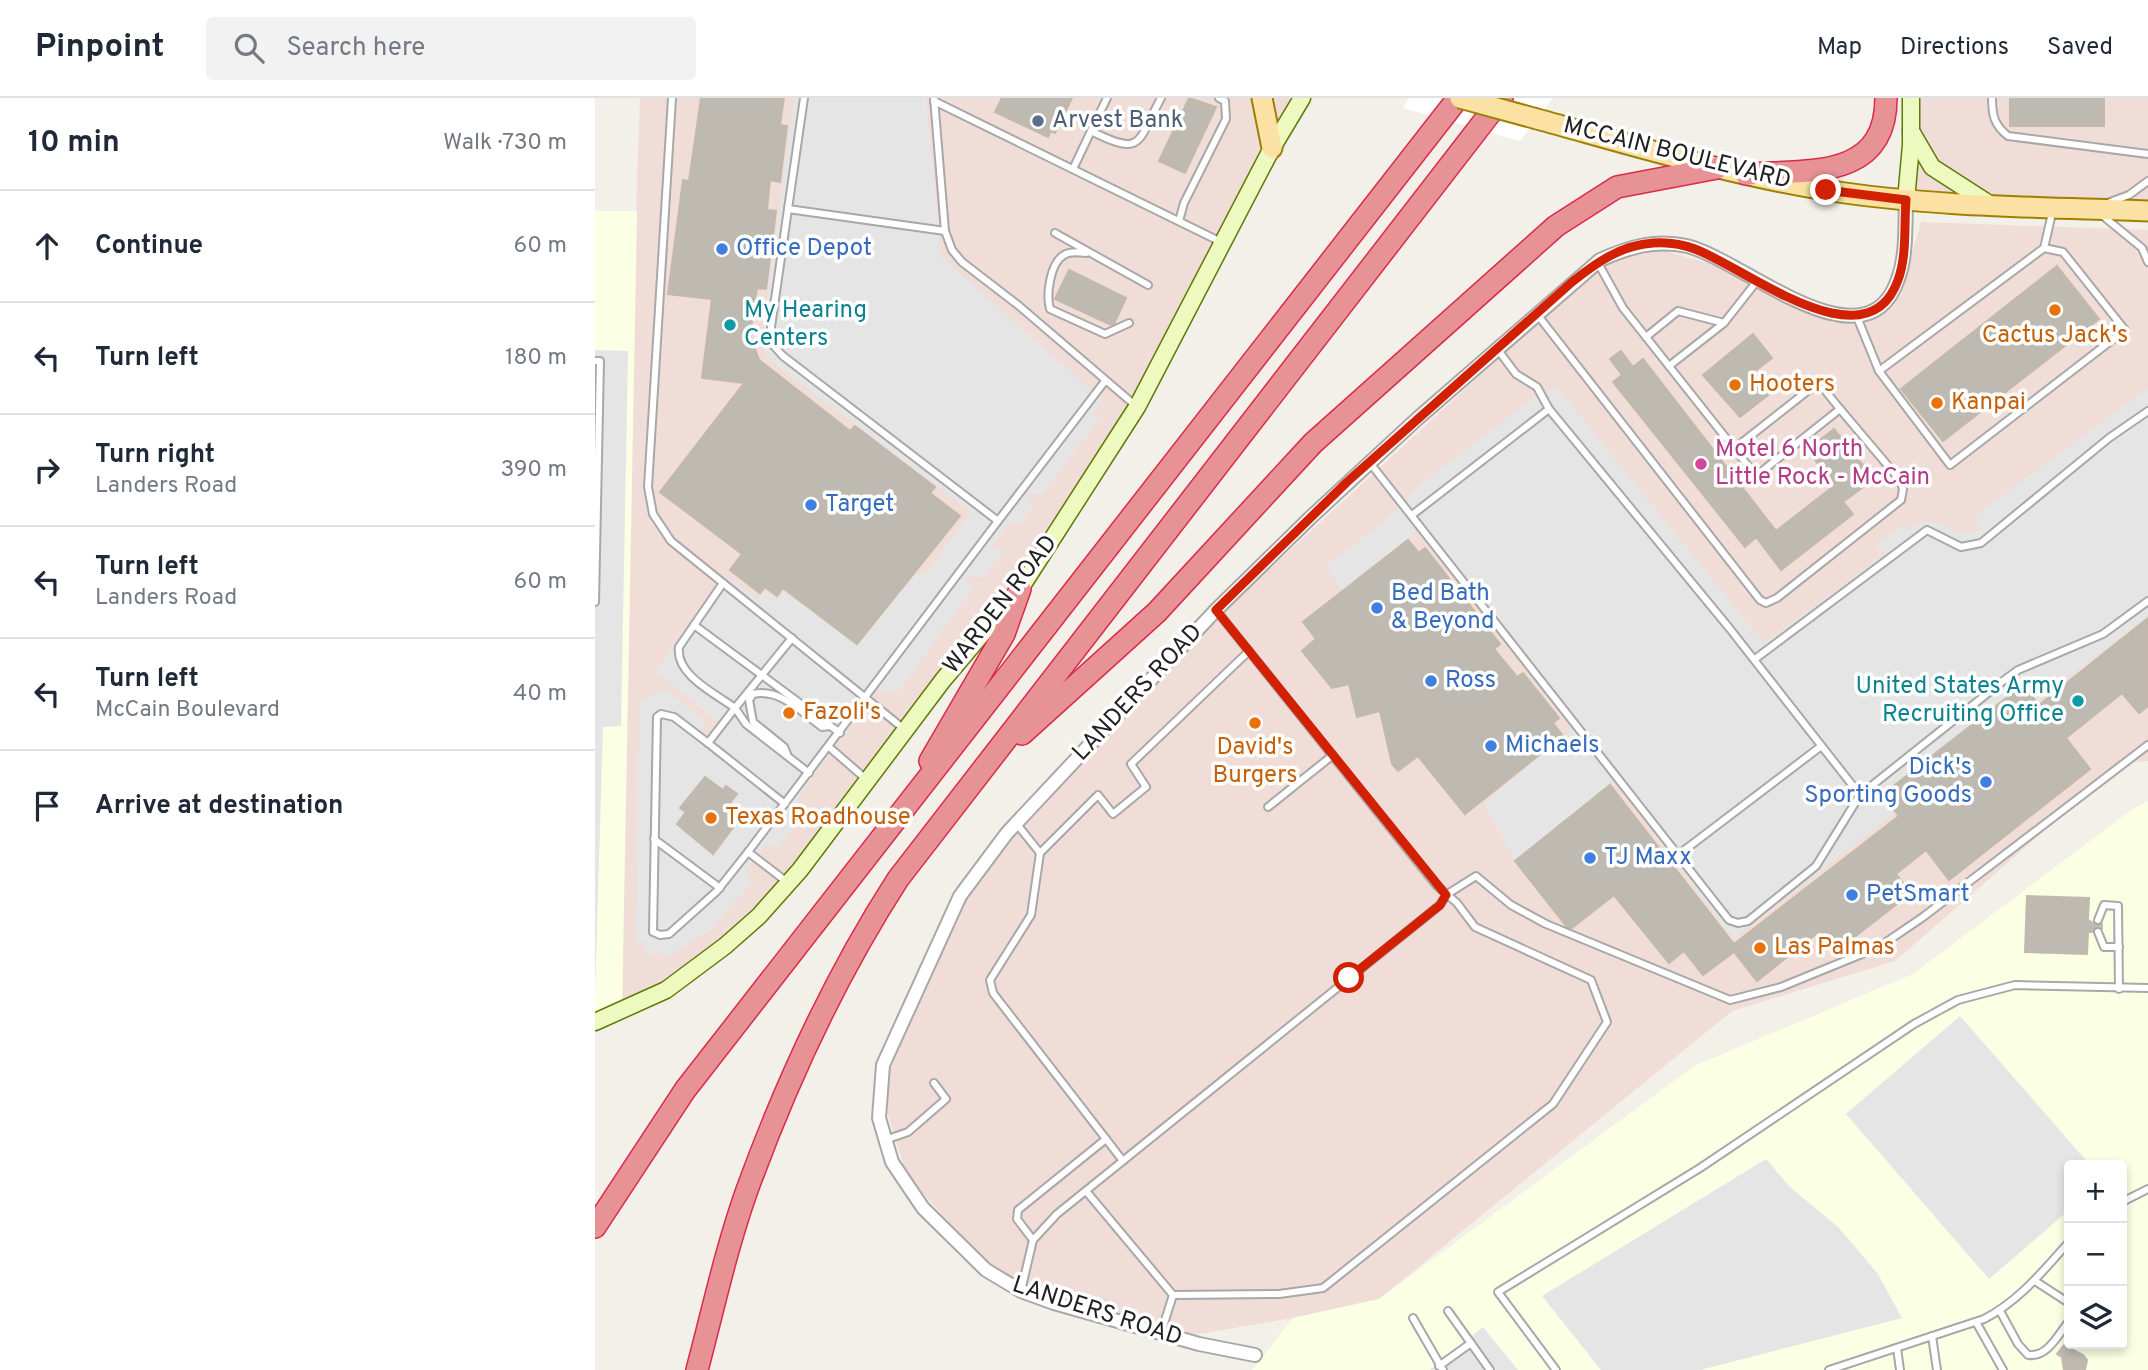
<!DOCTYPE html>
<html lang="en">
<head>
<meta charset="utf-8">
<style>
  :root { --surface:#fff; --page:#f2f2f3; --text:#1f2937; --muted:#747a83; --line:#e0e1e3 }
  body { margin:0; font-family:Overpass,sans-serif; background:var(--page); color:var(--text) }
  .controls { position:absolute; right:21px; bottom:21px; display:grid; overflow:hidden; border-radius:7px; box-shadow:0 4px 10px #0003 }
  .controls button { width:63px; height:63px; display:grid; place-items:center; padding:0; border:0; border-bottom:2px solid var(--line); background:var(--surface); color:var(--text); font:35px sans-serif }
  .stop { position:absolute; width:21px; height:21px; margin:-16px; border:5px solid #d12102; border-radius:50%; background:#fff }
  .stop.end { background:#d12102; border-color:#fff; box-shadow:0 2px 7px #0008 }
  .list { margin:0; padding:0; list-style:none }
  h2 { display:flex; justify-content:space-between; align-items:center; height:91px; margin:0; padding:0 28px; font-size:30px }
  h2 small { font-size:23px; font-weight:400; color:var(--muted) }
  .list li { display:grid; grid-template-columns:46px 1fr auto; gap:21px; align-items:center; box-sizing:border-box; height:112px; padding:0 28px; border-top:2px solid var(--line) }
  .list b { display:block; font-size:26px; white-space:nowrap }
  .list p { margin:0; font-size:23px; white-space:nowrap; color:var(--muted) }
  .list em { font-size:23px; font-style:normal; color:var(--muted) }
  .icon { flex:none; width:38px; height:38px; fill:none; stroke:currentColor; stroke-width:2; stroke-linecap:round; stroke-linejoin:round }
  .map { position:relative; flex:none; width:1553px; height:1272px; overflow:hidden }
  header { display:flex; align-items:center; gap:42px; box-sizing:border-box; height:98px; padding:0 35px; background:var(--surface); border-bottom:2px solid var(--line) }
  header strong { font-size:33px }
  nav { display:flex; gap:38px; margin-inline-start:auto; font-size:24px }
  .search { width:490px; height:63px; background:var(--page); display:flex; align-items:center; gap:18px; box-sizing:border-box; padding:0 24px; border-radius:7px; color:var(--muted); font-size:26px }
  main { display:flex }
  aside { flex:1; background:var(--surface) }
  .map>svg:first-child { display:block }
</style>
</head>
<body>
<header>
<strong>Pinpoint</strong>
<div class="search"><svg class="icon" aria-label="search" viewBox="0 0 24 24"><circle cx="10" cy="10" r="6"/><path d="M15 15l6 6"/></svg>Search here</div>
<nav><a>Map</a><a>Directions</a><a>Saved</a></nav>
</header>
<main>
<aside>
<h2>10 min<small>Walk · 730 m</small></h2>
<ul class="list">
<li><svg class="icon" aria-label="ahead" viewBox="0 0 24 24"><path d="M12 20V5M6 11l6-6 6 6"/></svg><div><b>Continue</b></div><em>60 m</em></li>
<li><svg class="icon" aria-label="left" viewBox="0 0 24 24"><path d="M17 20v-9H6M10 6l-5 5 5 5"/></svg><div><b>Turn left</b></div><em>180 m</em></li>
<li><svg class="icon" aria-label="right" viewBox="0 0 24 24"><path d="M7 20v-9h11M14 6l5 5-5 5"/></svg><div><b>Turn right</b><p>Landers Road</p></div><em>390 m</em></li>
<li><svg class="icon" aria-label="left" viewBox="0 0 24 24"><path d="M17 20v-9H6M10 6l-5 5 5 5"/></svg><div><b>Turn left</b><p>Landers Road</p></div><em>60 m</em></li>
<li><svg class="icon" aria-label="left" viewBox="0 0 24 24"><path d="M17 20v-9H6M10 6l-5 5 5 5"/></svg><div><b>Turn left</b><p>McCain Boulevard</p></div><em>40 m</em></li>
<li><svg class="icon" aria-label="arrive" viewBox="0 0 24 24"><path d="M6 21V4h12l-3 4 3 4H6"/></svg><div><b>Arrive at destination</b></div></li>
</ul>
</aside>
<div class="map">
<svg width="1553" height="1272" viewBox="0 0 1553 1272">
  <rect width="100%" height="100%" fill="#f2f0e8"/>
  <g fill="#f1ddd8">
    <polygon points="45,0 711,0 522,343 390,530 205,772 130,848 27,914 30,435"/>
    <polygon points="1312,0 1553,0 1553,107 1312,94"/>
    <polygon points="1326,124 1553,132 1553,663 1527,665 1300,863 1137,913 784,1201 698,1220 598,1237 436,1189 389,1164 311,1076 293,1017 293,978 308,935 371,793 412,743 643,500 982,188 1045,146 1152,176 1239,225 1289,211 1308,187"/>
  </g>
  <g fill="#fbffe4" fill-rule="evenodd">
    <polygon points="0,113 42,113 27,914 0,915"/>
    <path d="M 1553,703 L 1553,1272 L 657,1272 L 698,1220 L 784,1201 L 1099,968 L 1318,876 L 1536,712 ZM 1474,1067 L 1527,1067 L 1527,1246 L 1474,1246 Z"/>
  </g>
  <g fill="#e5e5e5">
    <polygon points="199,0 331,0 346,159 508,302 496,318 505,320 447,396 435,395 431,404 440,405 426,425 414,424 396,450 409,452 389,479 374,478 370,486 380,487 303,594 284,591 201,702 213,711 182,750 171,745 150,773 158,782 118,830 70,861 61,851 56,858 47,854 51,844 41,843 44,604 70,591 111,624 105,632 111,637 123,624 61,573 128,476 163,501 171,493 182,502 189,494 262,546 321,476 331,476 376,414 172,260 167,239"/>
    <polygon points="0,252 33,253 26,628 8,629 0,895"/>
    <polygon points="961,288 1169,545 1290,456 1280,448 1309,426 1314,432 1325,423 1350,427 1366,436 1385,432 1380,418 1553,290 1553,518 1138,841 1020,682 920,762 889,705 977,631 823,432 748,493 731,468 786,426 826,386 941,298"/>
    <polygon points="1365,918 1495,1067 1474,1067 1474,1112 1394,1181 1251,1016"/>
    <polygon points="1171,1061 1194,1088 1244,1130 1283,1176 1307,1220 1105,1272 1006,1272 947,1198"/>
    <polygon points="888,1229 923,1272 835,1272"/>
  </g>
  <polygon fill="#fff" points="814,0 958,0 925,43 808,10"/>
  <g fill="#beb9b1" stroke="#c3b9ab" stroke-width="2">
    <polygon points="106,0 189,0 185,27 192,28 185,84 175,82 172,112 181,113 171,191 162,190 155,237 164,262 255,333 260,328 340,389 335,395 365,418 262,546 188,490 182,498 170,489 165,495 135,472 147,456 65,394 149,285 107,280 117,201 73,196 88,82 94,83"/>
    <polygon points="407,0 477,0 460,35 456,33 453,39 400,14"/>
    <polygon points="594,0 621,9 590,75 564,63"/>
    <rect x="1415" y="0" width="94" height="28"/>
    <polygon points="1462,168 1504,221 1348,343 1306,291"/>
    <polygon points="474,172 531,200 519,226 516,227 460,201"/>
    <polygon points="1158,236 1177,260 1156,276 1173,297 1145,319 1108,277"/>
    <polygon points="1026,253 1038,269 1048,261 1181,433 1240,387 1212,352 1239,331 1279,381 1248,404 1258,416 1186,472 1161,439 1150,449 1018,284 1027,277 1015,261"/>
    <polygon points="813,442 824,455 830,450 860,488 905,546 899,551 922,579 928,575 964,620 958,625 968,638 870,716 823,658 803,673 797,666 785,613 762,619 754,586 737,590 707,553 721,541 708,524"/>
    <polygon points="1553,520 1553,608 1544,615 1527,595 1471,640 1495,671 1354,782 1331,752 1301,776 1316,795 1302,806 1241,853 1225,833 1162,883 1139,854 1108,877 1089,853 1074,865 1019,797 977,830 972,829 920,763 1015,687 1139,846 1304,718 1287,697 1428,587 1444,607"/>
    <polygon points="110,679 128,692 131,688 142,696 135,705 149,715 118,756 82,726 91,714 85,710"/>
    <polygon points="1432,798 1494,800 1493,822 1502,827 1507,826 1507,830 1502,829 1497,834 1493,834 1492,856 1430,854"/>
    <polygon points="1470,1246 1478,1246 1478,1252 1488,1257 1492,1262 1490,1272 1469,1272 1467,1259 1462,1256"/>
  </g>
  <g fill="none" stroke-linecap="round" stroke-linejoin="round">
    <defs>
      <g id="lane">
        <polyline points="77,0 53,389 58,416 76,443 309,631"/>
        <polyline points="339,0 350,133 357,152 367,164 423,207 541,308"/>
        <path d="M 1397,0 C 1397,17 1399,27 1413,38 L 1553,56"/>
        <polyline points="339,3 626,144"/>
        <polyline points="496,33 512,0"/>
        <path d="M 478,71 L 496,33 C 548,59 542,45 566,0"/>
        <polyline points="1515,104 1534,97 1553,83"/>
        <polyline points="193,111 350,133"/>
        <polyline points="1508,118 1547,150 1553,164"/>
        <polyline points="584,123 589,105 631,21 630,3 624,0"/>
        <polyline points="460,135 553,187"/>
        <polyline points="1449,150 1468,154 1530,232 1355,367 1284,273 1449,150 1458,111"/>
        <path d="M 491,155 C 484,154 475,153 469,157 C 455,165 451,197 455,211 L 510,236 L 534,225"/>
        <polyline points="1003,165 1028,210 1051,239 1083,213 1129,225 1162,183"/>
        <polyline points="941,215 1165,502 1171,505 1182,500 1306,402 1308,391 1305,382 1245,311 1161,378 1051,239"/>
        <polyline points="1262,219 1284,273"/>
        <polyline points="903,252 921,276 942,289 954,311 1135,531 1265,697"/>
        <polyline points="0,263 5,263 0,504"/>
        <polyline points="1074,268 1129,225"/>
        <polyline points="1140,350 1215,291 1229,291 1245,311"/>
        <polyline points="775,365 1134,822 1143,825 1153,823 1221,768 1265,697 1408,583 1423,572 1508,536 1553,503"/>
        <polyline points="817,417 954,311"/>
        <polyline points="403,423 510,283"/>
        <path d="M 128,485 L 84,549 C 80,577 121,596 140,610 L 113,645 L 79,619 L 66,616 L 62,619 L 58,834 L 65,837 L 74,836 L 122,793 L 153,754 L 192,784"/>
        <polyline points="99,527 245,635"/>
        <polyline points="197,540 140,610 151,626 214,675"/>
        <polyline points="1160,561 1332,432 1366,449 1386,445 1514,340 1553,313"/>
        <polyline points="113,645 190,706"/>
        <polyline points="234,649 272,682"/>
        <path d="M 192,656 L 189,649 L 158,624 L 154,602 L 158,596 C 185,590 206,614 227,629 L 235,628"/>
        <polyline points="673,709 738,657"/>
        <polyline points="421,725 445,755 436,817 395,882 398,895 511,1041 423,1112 422,1121 438,1142"/>
        <polyline points="59,741 125,790"/>
        <polyline points="153,754 403,423 188,258 178,247 176,229 209,0"/>
        <polyline points="445,755 503,697 518,716 551,689 536,666 654,553"/>
        <polyline points="1083,757 1225,649"/>
        <polyline points="1503,822 1509,807 1523,808 1524,891"/>
        <polyline points="1503,834 1509,849 1524,849"/>
        <polyline points="511,1041 528,1063"/>
        <polyline points="290,1042 313,1034 351,1001 339,985"/>
        <polyline points="491,1093 578,1197 566,1235"/>
        <polyline points="1527,1104 1553,1091"/>
        <polyline points="1440,1183 1474,1205"/>
        <polyline points="426,1193 438,1142 462,1116 845,807 851,797 881,778 916,807 951,826 1135,902 1186,889 1284,849 1328,819 1553,647"/>
        <polyline points="578,1197 684,1196 728,1190 958,1006 1012,924 996,882 880,829 862,805 841,787 621,512"/>
        <polyline points="853,1213 895,1272"/>
        <path d="M 1405,1213 L 1423,1246 L 1433,1257 C 1453,1259 1463,1237 1474,1223"/>
        <polyline points="818,1220 848,1272"/>
        <polyline points="1381,1224 1408,1272"/>
        <polyline points="1337,1238 1342,1272"/>
        <polyline points="1302,1250 1305,1272"/>
        <polyline points="844,1268 876,1245"/>
        <polyline points="961,1272 903,1194 1105,1070 1319,926 1363,902 1420,887 1553,890"/>
        <path d="M 1234,1272 L 1389,1221 C 1424,1203 1448,1173 1474,1144"/>
      </g>
      <path id="street" d="M 660,1257 L 604,1246 L 459,1205 L 426,1193 L 391,1172 L 328,1110 L 297,1064 L 284,1020 L 288,967 L 365,798 L 412,735 L 621,512 L 715,420 L 822,321 L 1005,162 C 1034,149 1060,141 1092,148 C 1147,161 1271,275 1303,181 C 1312,157 1310,127 1311,102"/>
      <g id="secondary">
        <polyline points="1316,33 1337,69 1396,107"/>
        <polyline points="1311,102 1316,47 1316,0"/>
        <polyline points="0,924 71,892 130,848 164,818 205,772 348,582 425,491 542,309 677,50 707,0"/>
      </g>
      <g id="primary">
        <polyline points="667,0 677,50"/>
        <path d="M 942,21 C 1037,47 1132,76 1230,92 C 1337,109 1446,109 1553,113"/>
      </g>
      <g id="highway">
        <path d="M 1151,76 C 1211,72 1291,83 1291,0"/>
        <polyline points="427,636 562,514 718,345 961,128 1022,89 1122,70"/>
        <polyline points="335,663 409,536 425,491"/>
        <polyline points="0,1129 90,992 863,0"/>
        <path d="M 102,1272 C 118,1212 131,1151 152,1092 C 191,985 241,877 303,781 L 907,0"/>
      </g>
    </defs>
    <use href="#lane" stroke="#a8a8a8" stroke-width="10"/>
    <use href="#street" stroke="#a8a8a8" stroke-width="16"/>
    <use href="#secondary" stroke="#5d7b06" stroke-width="19"/>
    <use href="#primary" stroke="#9d8101" stroke-width="23"/>
    <use href="#highway" stroke="#da2b4d" stroke-width="24"/>
    <use href="#lane" stroke="#fff" stroke-width="6"/>
    <use href="#street" stroke="#fff" stroke-width="12"/>
    <use href="#secondary" stroke="#eef9bf" stroke-width="16"/>
    <use href="#primary" stroke="#fbe2a4" stroke-width="19"/>
    <use href="#highway" stroke="#e79295" stroke-width="21"/>
    <defs>
      <polyline id="primary-bridge" points="865,0 942,21"/>
    </defs>
    <use href="#primary-bridge" stroke="#9d8101" stroke-width="23" stroke-linecap="butt"/>
    <use href="#primary-bridge" stroke="#fbe2a4" stroke-width="19"/>
  </g>
  <g fill="none" stroke-linecap="round" stroke-linejoin="round">
    <path stroke="#d12102" stroke-width="9" d="M 754,880 L 845,807 L 851,797 L 621,512 L 752,384 L 977,184 C 1001,165 1026,147 1058,145 C 1071,144 1087,146 1100,151 C 1151,170 1272,269 1303,182 C 1312,158 1309,127 1311,102 L 1231,92"/>
  </g>
  <circle fill="#5c6f8a" stroke="#fff" stroke-width="2.5" cx="443" cy="23" r="7"/>
  <g fill="#3f7fe0" stroke="#fff" stroke-width="2.5">
    <circle cx="127" cy="151" r="7"/>
    <circle cx="216" cy="407" r="7"/>
    <circle cx="782" cy="510" r="7"/>
    <circle cx="836" cy="583" r="7"/>
    <circle cx="896" cy="648" r="7"/>
    <circle cx="1391" cy="684" r="7"/>
    <circle cx="995" cy="760" r="7"/>
    <circle cx="1257" cy="797" r="7"/>
  </g>
  <g fill="#e8710a" stroke="#fff" stroke-width="2.5">
    <circle cx="1460" cy="212" r="7"/>
    <circle cx="1140" cy="287" r="7"/>
    <circle cx="1342" cy="305" r="7"/>
    <circle cx="194" cy="615" r="7"/>
    <circle cx="660" cy="625" r="7"/>
    <circle cx="116" cy="720" r="7"/>
    <circle cx="1165" cy="850" r="7"/>
  </g>
  <g fill="#0f9aa8" stroke="#fff" stroke-width="2.5">
    <circle cx="135" cy="227" r="7"/>
    <circle cx="1483" cy="603" r="7"/>
  </g>
  <circle fill="#d1479c" stroke="#fff" stroke-width="2.5" cx="1106" cy="366" r="7"/>
  <g text-anchor="middle" dominant-baseline="central" stroke-width="7" stroke-linejoin="round" paint-order="stroke">
    <g font-size="24" fill="#4e5e75" stroke="#fff" text-anchor="start">
      <text x="457" y="23">Arvest Bank</text>
    </g>
    <g font-size="24" fill="#212121" stroke="#fff">
      <text transform="translate(1082 56) rotate(14)">MCCAIN BOULEVARD</text>
      <text transform="translate(406 507) rotate(-52)">WARDEN ROAD</text>
      <text transform="translate(543 595) rotate(-47)">LANDERS ROAD</text>
      <text transform="translate(502 1214) rotate(18)">LANDERS ROAD</text>
    </g>
    <g font-size="24" fill="#366cbe" stroke="#fff" text-anchor="start">
      <text x="141" y="151">Office Depot</text>
      <text x="230" y="407">Target</text>
      <text x="796" y="496">Bed Bath<tspan x="796" dy="28">&amp; Beyond</tspan></text>
      <text x="850" y="583">Ross</text>
      <text x="910" y="648">Michaels</text>
      <text x="1377" y="670" text-anchor="end">Dick's<tspan x="1377" dy="28">Sporting Goods</tspan></text>
      <text x="1009" y="760">TJ Maxx</text>
      <text x="1271" y="797">PetSmart</text>
    </g>
    <g font-size="24" fill="#0d838f" stroke="#fff" text-anchor="start">
      <text x="149" y="213">My Hearing<tspan x="149" dy="28">Centers</tspan></text>
      <text x="1469" y="589" text-anchor="end">United States Army<tspan x="1469" dy="28">Recruiting Office</tspan></text>
    </g>
    <g font-size="24" fill="#c56008" stroke="#fff" text-anchor="start">
      <text x="1460" y="238" text-anchor="middle">Cactus Jack's</text>
      <text x="1154" y="287">Hooters</text>
      <text x="1356" y="305">Kanpai</text>
      <text x="208" y="615">Fazoli's</text>
      <text x="660" y="650" text-anchor="middle">David's<tspan x="660" dy="28">Burgers</tspan></text>
      <text x="130" y="720">Texas Roadhouse</text>
      <text x="1179" y="850">Las Palmas</text>
    </g>
    <g font-size="24" fill="#b23c85" stroke="#fff" text-anchor="start">
      <text x="1120" y="352">Motel 6 North<tspan x="1120" dy="28">Little Rock - McCain</tspan></text>
    </g>
  </g>
</svg>
<div class="controls">
<button>+</button>
<button>−</button>
<button><svg class="icon" aria-label="layers" viewBox="0 0 24 24"><path d="M12 4l9 5-9 5-9-5zM3 14l9 5 9-5"/></svg></button>
</div>
<div class="stop" style="left:754px;top:880px"></div>
<div class="stop end" style="left:1231px;top:92px"></div>
</div>
</main>
</body>
</html>
